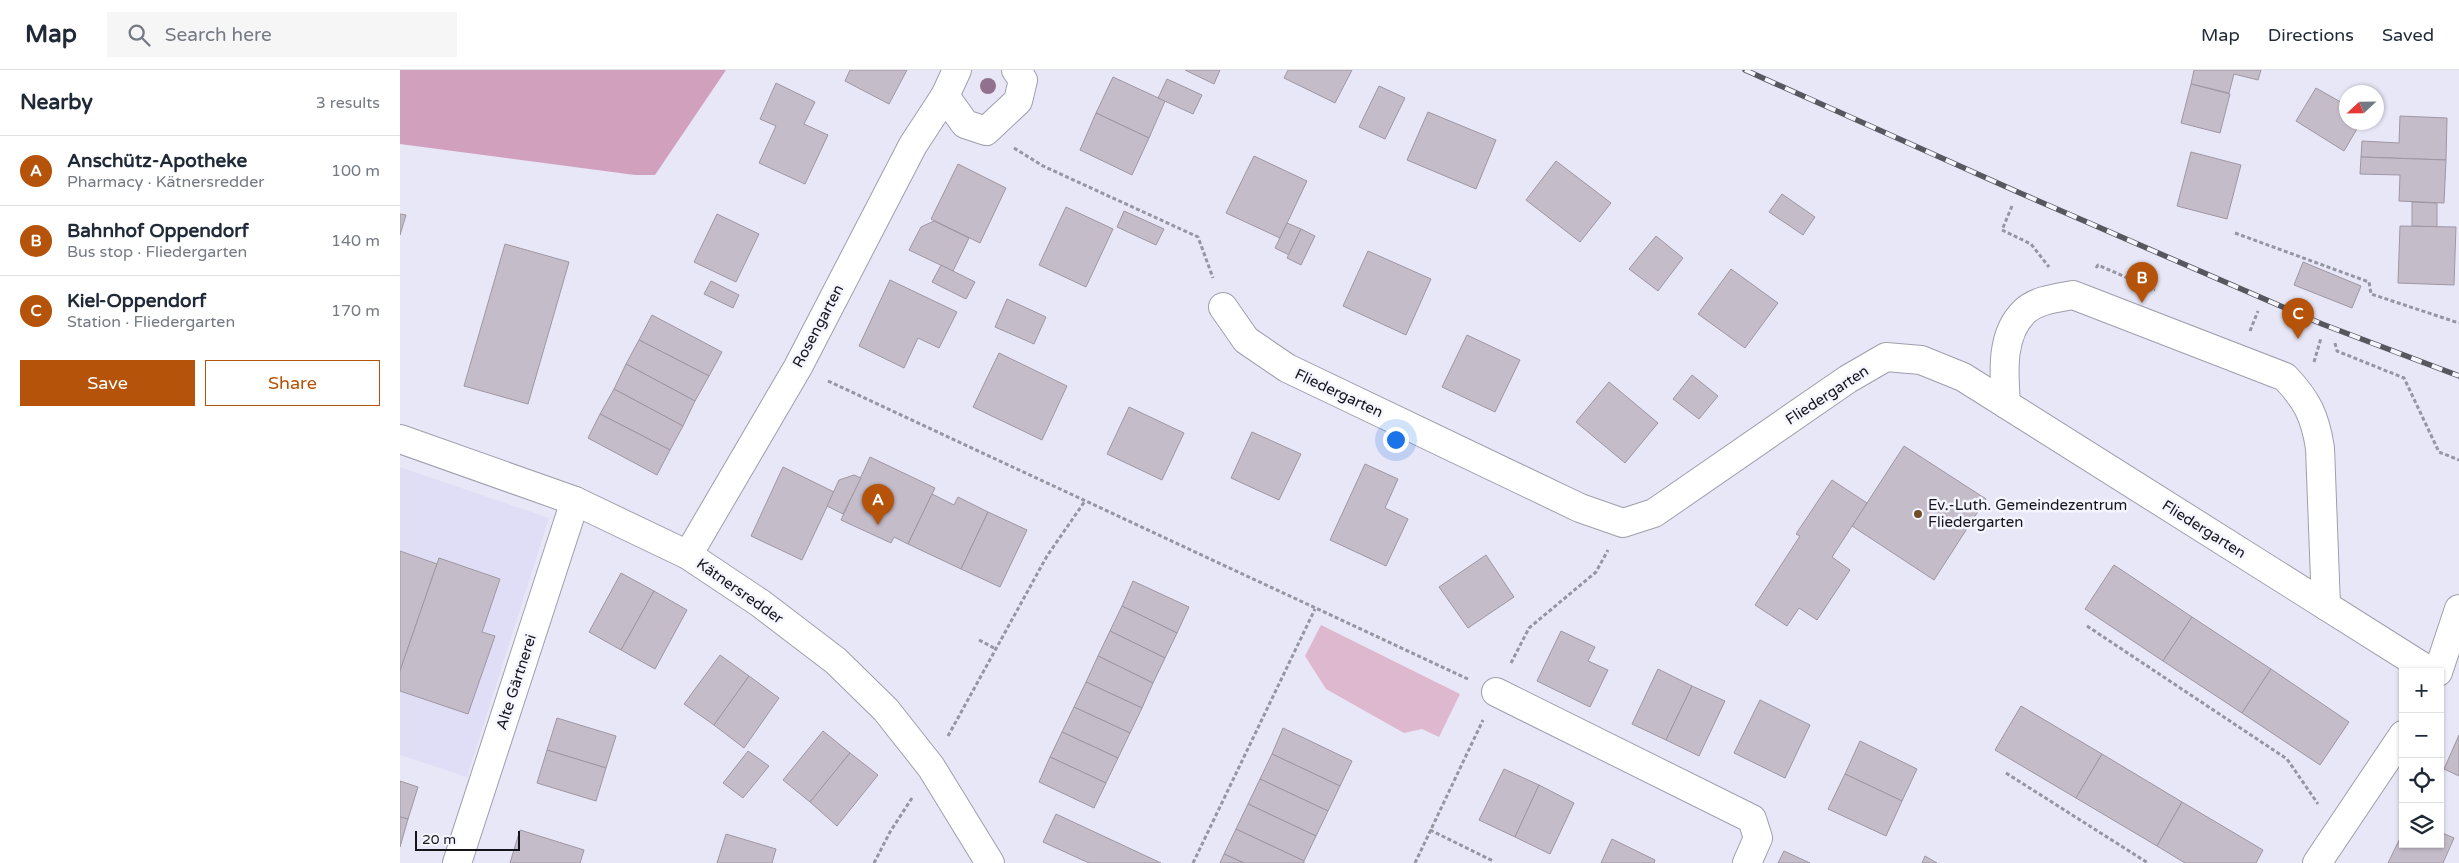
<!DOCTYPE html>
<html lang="en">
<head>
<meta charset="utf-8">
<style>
  :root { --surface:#fff; --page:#f6f6f7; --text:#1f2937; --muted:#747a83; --line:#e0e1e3; --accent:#b45309 }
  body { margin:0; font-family:"Varela Round",sans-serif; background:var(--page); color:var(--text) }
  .controls { position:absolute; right:15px; bottom:15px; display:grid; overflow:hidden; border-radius:0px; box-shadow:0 1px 4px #0004 }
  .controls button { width:45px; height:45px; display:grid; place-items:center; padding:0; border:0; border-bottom:1px solid var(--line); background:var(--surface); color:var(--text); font:25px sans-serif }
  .compass { position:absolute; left:1939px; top:15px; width:45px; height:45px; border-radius:50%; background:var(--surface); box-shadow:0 1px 4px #0004; rotate:248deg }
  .scale { position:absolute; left:15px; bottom:12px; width:105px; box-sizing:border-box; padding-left:5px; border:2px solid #14141a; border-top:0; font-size:14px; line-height:18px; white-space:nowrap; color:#14141a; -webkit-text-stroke:4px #f5f5ff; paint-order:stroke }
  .you { position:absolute; left:995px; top:369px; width:18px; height:18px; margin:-12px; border:4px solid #fff; border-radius:50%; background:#1a73e8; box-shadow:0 0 0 8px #1a73e833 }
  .badge { display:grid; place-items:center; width:32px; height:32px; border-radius:50%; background:var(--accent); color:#fff; font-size:16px; font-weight:700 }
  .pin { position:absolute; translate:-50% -41px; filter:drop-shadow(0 1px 2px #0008) }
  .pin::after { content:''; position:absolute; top:26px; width:18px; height:15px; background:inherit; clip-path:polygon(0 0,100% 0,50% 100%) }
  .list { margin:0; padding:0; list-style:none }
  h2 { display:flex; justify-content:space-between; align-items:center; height:65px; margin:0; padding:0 20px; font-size:21px }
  h2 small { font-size:16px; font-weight:400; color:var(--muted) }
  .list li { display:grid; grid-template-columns:32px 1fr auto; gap:15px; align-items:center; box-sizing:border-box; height:70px; padding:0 20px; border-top:1px solid var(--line) }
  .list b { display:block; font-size:19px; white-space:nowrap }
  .list p { margin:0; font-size:16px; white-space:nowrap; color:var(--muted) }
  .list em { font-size:16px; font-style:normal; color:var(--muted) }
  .actions { display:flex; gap:10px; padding:15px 20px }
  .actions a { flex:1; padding:11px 0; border:1px solid var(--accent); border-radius:0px; text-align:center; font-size:18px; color:var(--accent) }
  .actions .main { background:var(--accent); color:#fff }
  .icon { flex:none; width:28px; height:28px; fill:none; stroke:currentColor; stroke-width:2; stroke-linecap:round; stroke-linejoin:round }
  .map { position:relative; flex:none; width:2059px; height:793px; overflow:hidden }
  header { display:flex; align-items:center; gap:30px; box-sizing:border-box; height:70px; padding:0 25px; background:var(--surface); border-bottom:1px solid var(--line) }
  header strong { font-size:24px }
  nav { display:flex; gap:28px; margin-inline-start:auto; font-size:18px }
  .search { width:350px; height:45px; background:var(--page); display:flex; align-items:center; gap:12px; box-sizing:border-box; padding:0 18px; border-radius:0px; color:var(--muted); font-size:19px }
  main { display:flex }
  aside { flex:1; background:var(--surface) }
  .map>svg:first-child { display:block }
</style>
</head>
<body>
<header>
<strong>Map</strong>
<div class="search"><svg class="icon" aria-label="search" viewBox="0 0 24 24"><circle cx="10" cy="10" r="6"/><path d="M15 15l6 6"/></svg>Search here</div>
<nav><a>Map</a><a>Directions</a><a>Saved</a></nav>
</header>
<main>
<aside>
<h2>Nearby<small>3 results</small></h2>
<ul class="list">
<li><span class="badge">A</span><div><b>Anschütz-Apotheke</b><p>Pharmacy · Kätnersredder</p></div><em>100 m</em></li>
<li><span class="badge">B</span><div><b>Bahnhof Oppendorf</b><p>Bus stop · Fliedergarten</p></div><em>140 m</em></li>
<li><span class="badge">C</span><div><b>Kiel-Oppendorf</b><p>Station · Fliedergarten</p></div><em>170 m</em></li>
</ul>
<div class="actions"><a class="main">Save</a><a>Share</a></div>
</aside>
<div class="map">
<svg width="2059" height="793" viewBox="0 0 2059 793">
  <rect width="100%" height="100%" fill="#e8e7f7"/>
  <polygon fill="#dfdef6" points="0,397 149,448 67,707 0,685"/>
  <polygon fill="#deb8ce" points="921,555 1060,624 1039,667 1022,659 1004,663 926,619 905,586"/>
  <polygon fill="#d0a0bc" points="0,0 326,0 255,105 235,105 0,74"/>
  <g fill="#c5bcca" stroke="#9f96a3">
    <polygon points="450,0 507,0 489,34 445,11"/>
    <polygon points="785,0 820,0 814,14"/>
    <polygon points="888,0 952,0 935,33 884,8"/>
    <polygon points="1794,0 1861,0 1858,10 1834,4 1829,23 1791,14"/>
    <polygon points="713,7 765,31 749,68 696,43"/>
    <polygon points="767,9 802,25 793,44 758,28"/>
    <polygon points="376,13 415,32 404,54 428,65 405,114 359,93 376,56 360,49"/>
    <polygon points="1791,14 1830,24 1820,63 1781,53"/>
    <polygon points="979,16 1005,28 985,69 959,57"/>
    <polygon points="1916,18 1946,35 1946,52 1961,52 1944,81 1896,51"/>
    <polygon points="1028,42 1096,70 1076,119 1007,90"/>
    <polygon points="696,43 749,68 732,105 680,80"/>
    <polygon points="2000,46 2047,48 2046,90 1961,87 1962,71 1999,73"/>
    <polygon points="1791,82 1841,95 1827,149 1777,136"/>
    <polygon points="854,86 907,111 880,168 826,143"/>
    <polygon points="1961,87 2046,90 2044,133 1999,131 2000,105 1960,104"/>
    <polygon points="1156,91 1211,133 1180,172 1126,130"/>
    <polygon points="558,94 606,118 580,173 531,149"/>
    <polygon points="1382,124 1415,147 1403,165 1369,142"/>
    <polygon points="2012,132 2037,133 2037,157 2012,156"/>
    <polygon points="666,137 713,159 686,217 639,195"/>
    <polygon points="724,141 764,159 756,175 717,157"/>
    <polygon points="0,144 6,145 0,165"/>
    <polygon points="317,144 359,164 336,212 294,192"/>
    <polygon points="534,151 569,168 553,201 509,180 521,157"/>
    <polygon points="887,153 901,159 889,185 875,178"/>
    <polygon points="2000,156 2056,157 2054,215 1998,213"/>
    <polygon points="901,159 915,166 901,195 887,188"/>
    <polygon points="1256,166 1283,188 1258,221 1229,199"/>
    <polygon points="105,174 169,192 128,334 64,316"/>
    <polygon points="968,181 1031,209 1006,265 943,236"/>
    <polygon points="1903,192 1961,216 1952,238 1894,215"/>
    <polygon points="541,195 575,212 566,229 532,212"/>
    <polygon points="1331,199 1378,233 1345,278 1298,244"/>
    <polygon points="490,210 557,242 539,278 518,268 504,298 459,276"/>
    <polygon points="311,211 339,225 333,238 304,224"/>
    <polygon points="607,229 646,247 634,274 595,257"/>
    <polygon points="252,245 322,282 309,306 239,270"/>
    <polygon points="1067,265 1120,290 1095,342 1042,317"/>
    <polygon points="239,270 309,306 295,331 226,294"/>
    <polygon points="599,283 667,316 642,370 573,337"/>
    <polygon points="226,294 295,331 283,356 214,319"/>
    <polygon points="1292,305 1318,326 1299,349 1273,329"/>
    <polygon points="1209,312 1258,353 1225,393 1176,352"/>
    <polygon points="214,319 283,356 270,380 200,344"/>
    <polygon points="729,337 784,363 762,410 707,384"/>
    <polygon points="200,344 270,380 257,405 188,368"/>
    <polygon points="852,362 901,384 879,430 831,408"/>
    <polygon points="1504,376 1586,429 1534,510 1452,456"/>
    <polygon points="470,387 535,418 508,474 494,467 491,473 441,450"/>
    <polygon points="965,394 998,409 985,438 1008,449 986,496 930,470"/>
    <polygon points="383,397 434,422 402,490 351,466"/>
    <polygon points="454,405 461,408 443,444 427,436 439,410"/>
    <polygon points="1432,410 1467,433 1432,487 1450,500 1417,550 1399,538 1387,556 1355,535 1400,466 1396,464"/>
    <polygon points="532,424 554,435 558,427 588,442 561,499 508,474"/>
    <polygon points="588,442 627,460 600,517 561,499"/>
    <polygon points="0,481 37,494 0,601"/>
    <polygon points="1086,485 1114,527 1068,558 1039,517"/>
    <polygon points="39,488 100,509 82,562 95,566 68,644 0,621 0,601"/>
    <polygon points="1714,495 1792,547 1763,591 1685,539"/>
    <polygon points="221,503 254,521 221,580 189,562"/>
    <polygon points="733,511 789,537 777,563 722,536"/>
    <polygon points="254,521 287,540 255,599 221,580"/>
    <polygon points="722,536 777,563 765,588 710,561"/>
    <polygon points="1792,547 1871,599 1842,643 1763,591"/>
    <polygon points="710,561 765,588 753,613 698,586"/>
    <polygon points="1161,561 1195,577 1188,591 1208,600 1190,637 1137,611"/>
    <polygon points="320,585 349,606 314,655 284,634"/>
    <polygon points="698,586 753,613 742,638 686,612"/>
    <polygon points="1258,599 1292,616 1266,670 1232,654"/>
    <polygon points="1871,599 1949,652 1920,695 1842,643"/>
    <polygon points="349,606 379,628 344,678 314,655"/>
    <polygon points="686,612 742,638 730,663 674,637"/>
    <polygon points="1292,616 1325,631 1299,686 1266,670"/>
    <polygon points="1360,630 1410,655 1385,708 1334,683"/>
    <polygon points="1621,636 1702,684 1676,728 1595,680"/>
    <polygon points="674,637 730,663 718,688 662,662"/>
    <polygon points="157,648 216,666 206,698 147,680"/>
    <polygon points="883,658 952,691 940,716 872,684"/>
    <polygon points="423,661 450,683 410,732 383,710"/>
    <polygon points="662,662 718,688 706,713 650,687"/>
    <polygon points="2059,665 2059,706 2044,699"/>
    <polygon points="1460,671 1517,699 1502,731 1445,704"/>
    <polygon points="147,680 206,698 196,731 137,713"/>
    <polygon points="348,681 369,696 343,728 323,713"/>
    <polygon points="450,683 478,705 437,756 410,732"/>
    <polygon points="872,684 940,716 928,741 860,709"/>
    <polygon points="1702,684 1782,732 1757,776 1676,728"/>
    <polygon points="650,687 706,713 694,738 639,712"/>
    <polygon points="1104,699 1139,715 1115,767 1079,750"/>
    <polygon points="1445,704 1502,731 1486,766 1428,739"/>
    <polygon points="860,709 928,741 916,766 848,734"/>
    <polygon points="0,711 18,717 8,749 0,747"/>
    <polygon points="1139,715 1174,733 1150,784 1115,767"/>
    <polygon points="1782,732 1863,780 1856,793 1785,793 1757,776"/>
    <polygon points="848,734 916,766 904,791 836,759"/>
    <polygon points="656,744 761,793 689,793 643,772"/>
    <polygon points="0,747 8,749 0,777"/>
    <polygon points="836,759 904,791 904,793 844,793 824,784"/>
    <polygon points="120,760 184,780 180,793 110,793"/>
    <polygon points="2003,762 2003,774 2040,774 2040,762 2054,768 2043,793 1988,793"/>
    <polygon points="326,764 376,779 372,793 317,793"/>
    <polygon points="1212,769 1255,790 1254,793 1201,793"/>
    <polygon points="1384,781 1410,793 1378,793"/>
    <polygon points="824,784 844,793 820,793"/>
    <polygon points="1525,786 1537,793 1522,793"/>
  </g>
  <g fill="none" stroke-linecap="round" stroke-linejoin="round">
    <defs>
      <g id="minor">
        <polyline points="545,26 565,54 586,61 618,31 623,10 616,0"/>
        <polyline points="823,237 846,270 887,298 1180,438 1223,453 1254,443 1448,309 1486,287 1521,290 1563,307 2031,602"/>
        <path d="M 1606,334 C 1604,304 1600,264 1625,241 C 1637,230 1657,228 1673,225 L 1885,307 C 1907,330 1915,346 1920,378 L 1926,536"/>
        <polyline points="0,369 175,431 288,485 360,533 436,591 486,640 531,697 590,793"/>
        <polyline points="288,485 398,297 513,75 545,26 557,0"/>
        <polyline points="2038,602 2059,539"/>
        <polyline points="1096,622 1352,749 1358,768 1347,793"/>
        <polyline points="57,793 175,431"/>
        <polyline points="1917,793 2003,665"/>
      </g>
    </defs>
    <use href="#minor" stroke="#9f9ead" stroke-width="30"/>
    <g stroke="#9695a1" stroke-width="3" stroke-dasharray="4 2.5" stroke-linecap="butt">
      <polyline points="614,78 643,96 798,167 813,208"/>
      <polyline points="1612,136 1602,160 1631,174 1649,197"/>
      <polyline points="1835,163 1969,212 1971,224 2059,253"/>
      <polyline points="1696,198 1698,195 1755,220"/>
      <polyline points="1850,261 1858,241"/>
      <polyline points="1935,273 1937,281 2004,308 2039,382 2059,390"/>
      <polyline points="1914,292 1921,268"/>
      <polyline points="428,311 1068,609"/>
      <polyline points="1687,556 1887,689 1918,734"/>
      <polyline points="579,570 596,579"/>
      <polyline points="1111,593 1129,558 1196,502 1208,480"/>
      <polyline points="548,666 647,486 685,431"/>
      <polyline points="1606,703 1748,793"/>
      <polyline points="1030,760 1093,791"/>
      <polyline points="474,793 490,762 512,728"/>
      <polyline points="793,793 915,539"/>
      <polyline points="1015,793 1083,650"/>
    </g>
    <use href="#minor" stroke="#fff" stroke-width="28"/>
    <defs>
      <polyline id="rail" points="1345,0 1620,123 1922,254 2059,306"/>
    </defs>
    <use href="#rail" stroke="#575760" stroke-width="5.5"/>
    <use href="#rail" stroke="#f5f5ff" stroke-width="4" stroke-dasharray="11" stroke-linecap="butt"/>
  </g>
  <circle fill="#91718e" cx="588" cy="16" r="8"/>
  <circle fill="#724d28" stroke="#f5f5ff" stroke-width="2" cx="1518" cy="444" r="5"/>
  <g text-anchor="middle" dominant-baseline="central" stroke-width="5" stroke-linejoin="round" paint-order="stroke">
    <g font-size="15" fill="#14141a" stroke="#f5f5ff">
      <text transform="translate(418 256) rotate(-62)">Rosengarten</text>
      <text transform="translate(939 323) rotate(25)">Fliedergarten</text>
      <text transform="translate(1427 325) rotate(-33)">Fliedergarten</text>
      <text transform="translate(1804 459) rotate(32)">Fliedergarten</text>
      <text transform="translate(340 521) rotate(35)">Kätnersredder</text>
      <text transform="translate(116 612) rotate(-72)">Alte Gärtnerei</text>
    </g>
    <g font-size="15" fill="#14141a" stroke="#f5f5ff" text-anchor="start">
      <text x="1528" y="435">Ev.-Luth. Gemeindezentrum<tspan x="1528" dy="17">Fliedergarten</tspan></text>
    </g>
  </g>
</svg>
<div class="controls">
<button>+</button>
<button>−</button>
<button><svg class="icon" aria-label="locate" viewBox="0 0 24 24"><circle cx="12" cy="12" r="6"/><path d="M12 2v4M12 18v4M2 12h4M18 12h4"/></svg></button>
<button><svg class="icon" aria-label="layers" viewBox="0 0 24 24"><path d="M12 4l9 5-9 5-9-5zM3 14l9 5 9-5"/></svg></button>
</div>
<svg class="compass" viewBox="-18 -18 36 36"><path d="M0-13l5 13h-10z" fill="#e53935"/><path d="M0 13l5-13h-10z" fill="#747a83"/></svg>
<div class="scale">20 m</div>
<div class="you"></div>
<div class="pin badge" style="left:478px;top:455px">A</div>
<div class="pin badge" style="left:1742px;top:233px">B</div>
<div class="pin badge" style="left:1898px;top:269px">C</div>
</div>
</main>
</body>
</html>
